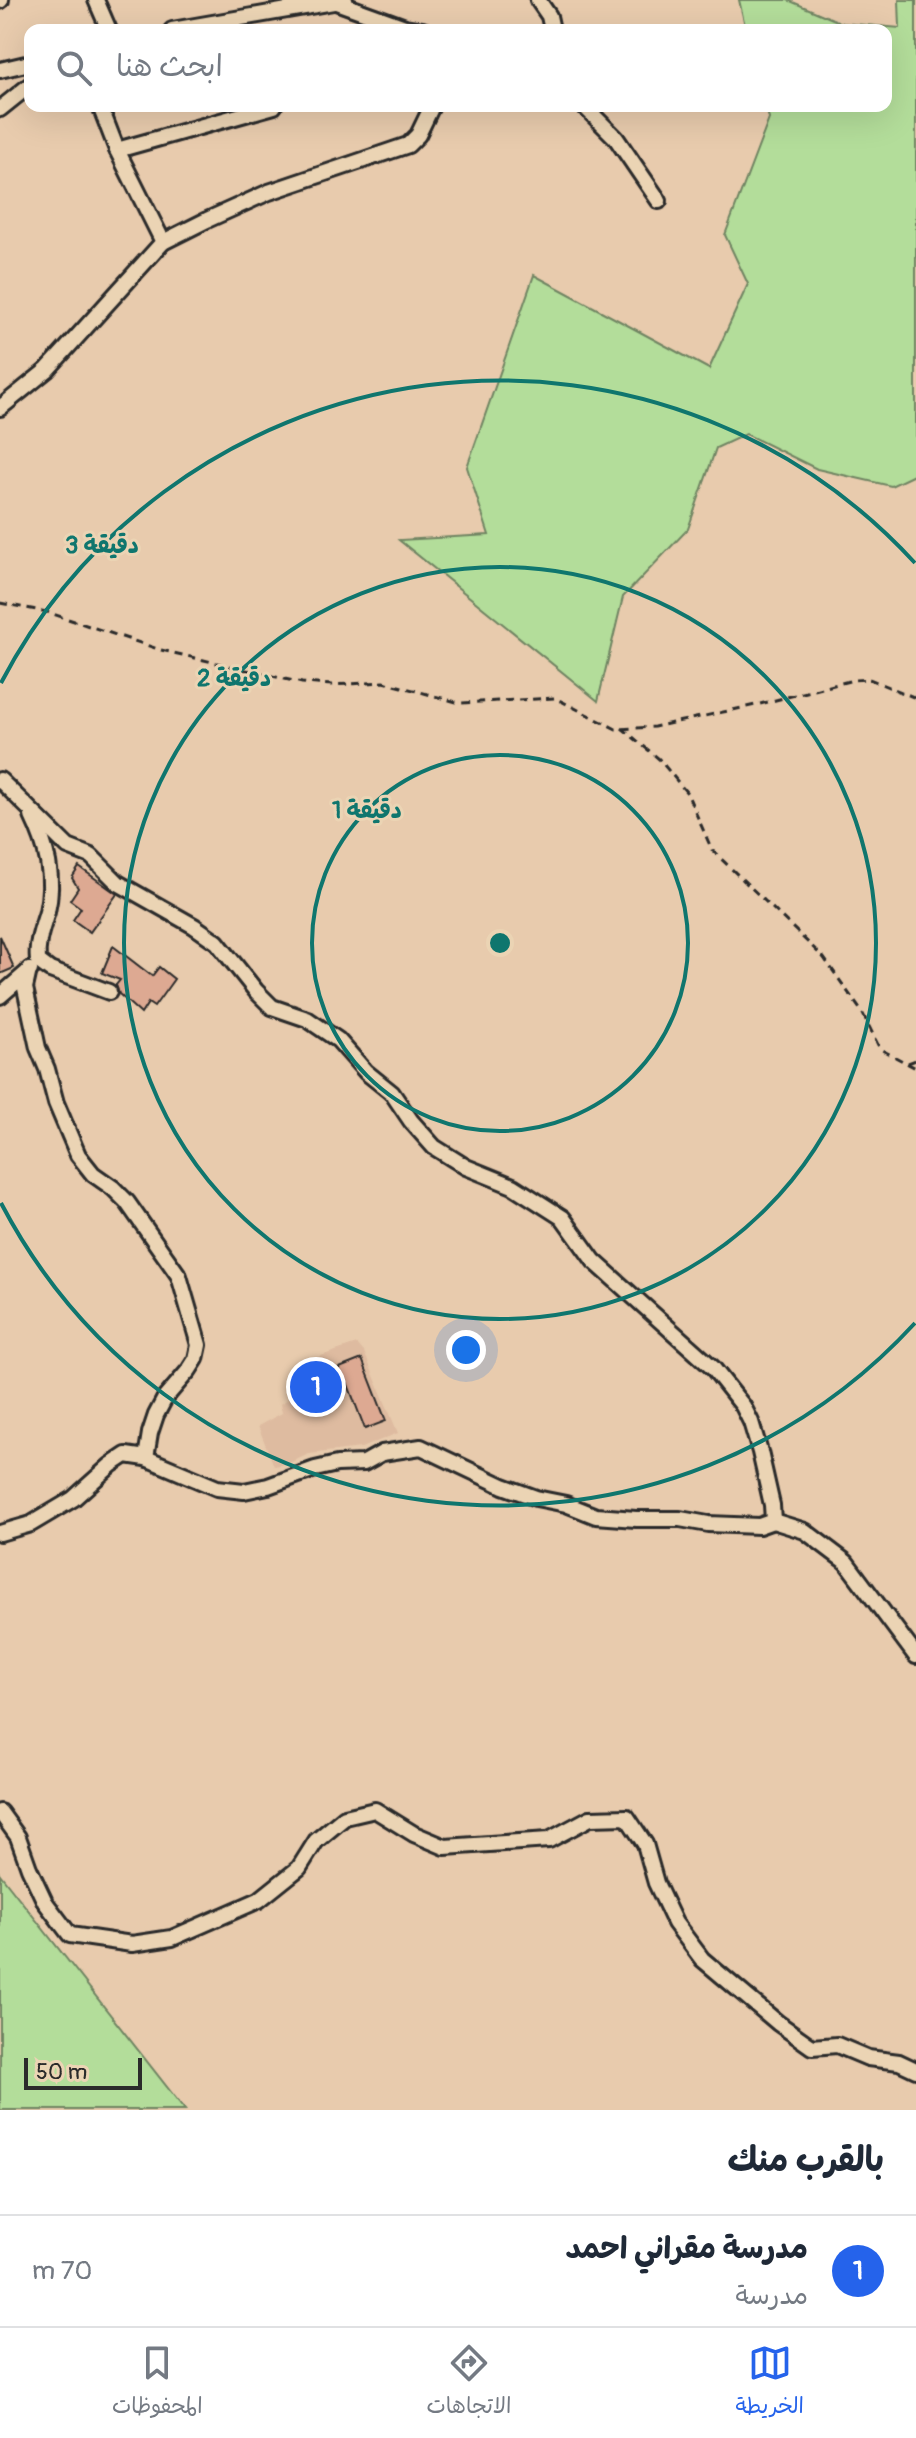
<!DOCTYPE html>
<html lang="ar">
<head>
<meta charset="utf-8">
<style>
  :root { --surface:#fff; --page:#f6f6f7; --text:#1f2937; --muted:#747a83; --line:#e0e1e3; --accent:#2563eb }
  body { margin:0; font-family:Pangolin,"Playpen Sans Arabic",sans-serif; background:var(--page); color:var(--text); direction:rtl }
  .scale { position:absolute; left:24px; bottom:20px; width:118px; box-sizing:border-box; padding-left:8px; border:4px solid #2b2b2b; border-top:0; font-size:22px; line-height:28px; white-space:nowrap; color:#2b2b2b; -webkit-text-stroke:6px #ebd4b4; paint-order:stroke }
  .you { position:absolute; left:466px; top:1350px; width:28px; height:28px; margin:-20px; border:6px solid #fff; border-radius:50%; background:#1a73e8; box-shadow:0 0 0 12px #1a73e833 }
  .badge { display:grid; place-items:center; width:52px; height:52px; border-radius:50%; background:var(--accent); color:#fff; font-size:26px; font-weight:700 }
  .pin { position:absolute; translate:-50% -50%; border:4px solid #fff; box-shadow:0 2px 8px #0006 }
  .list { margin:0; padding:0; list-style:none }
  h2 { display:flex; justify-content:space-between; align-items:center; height:104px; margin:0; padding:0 32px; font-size:34px }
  h2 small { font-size:26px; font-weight:400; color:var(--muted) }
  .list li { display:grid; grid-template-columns:52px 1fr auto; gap:24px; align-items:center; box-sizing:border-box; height:112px; padding:0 32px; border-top:2px solid var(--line) }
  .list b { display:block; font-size:30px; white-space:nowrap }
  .list p { margin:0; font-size:26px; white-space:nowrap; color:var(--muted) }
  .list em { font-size:26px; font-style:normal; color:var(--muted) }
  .icon { flex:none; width:44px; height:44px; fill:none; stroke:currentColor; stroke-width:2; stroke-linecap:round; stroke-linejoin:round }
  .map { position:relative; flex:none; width:916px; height:2110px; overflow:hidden; direction:ltr }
  .search { position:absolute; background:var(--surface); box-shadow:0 8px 32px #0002; left:24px; right:24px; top:24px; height:88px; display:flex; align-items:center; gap:20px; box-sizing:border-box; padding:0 28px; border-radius:16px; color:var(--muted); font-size:30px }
  .sheet { height:216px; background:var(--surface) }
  nav { display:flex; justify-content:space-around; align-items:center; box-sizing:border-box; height:112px; border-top:2px solid var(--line); background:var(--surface); font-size:22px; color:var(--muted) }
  nav a { display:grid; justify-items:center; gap:4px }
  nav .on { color:var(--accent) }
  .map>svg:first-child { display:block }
</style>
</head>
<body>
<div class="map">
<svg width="916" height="2110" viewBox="0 0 916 2110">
  <rect width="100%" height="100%" fill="#e8cbad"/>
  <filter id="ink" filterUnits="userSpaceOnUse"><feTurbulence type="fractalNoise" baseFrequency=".0125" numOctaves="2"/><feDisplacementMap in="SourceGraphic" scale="16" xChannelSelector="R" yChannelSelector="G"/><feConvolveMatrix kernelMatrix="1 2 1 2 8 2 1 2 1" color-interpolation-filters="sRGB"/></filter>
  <g filter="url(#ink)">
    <polygon fill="#debba0" points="357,1344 364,1352 398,1433 361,1448 309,1454 287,1464 274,1466 258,1426 282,1413 280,1404 293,1396 285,1377 291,1366"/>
    <g fill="#b3dd9a" stroke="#6f8462" stroke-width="2">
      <polygon points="739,0 788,0 842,23 900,28 899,0 916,0 916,474 891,486 817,469 746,434 716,448 688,529 623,597 598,701 399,540 489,535 467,467 534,275 709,369 748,284 725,235 769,119 766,106 886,106 886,30 746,30"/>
      <polygon points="0,1874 185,2110 0,2110"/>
    </g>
    <g fill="#dda992" stroke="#2b2b2b" stroke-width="2">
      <polygon points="79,867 117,894 90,932 73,920 81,908 70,900 78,888 72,878"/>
      <polygon points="0,936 14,968 0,974"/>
      <polygon points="113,946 152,976 159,967 174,979 154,1007 148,1003 141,1014 119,994 116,985 120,980 102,973"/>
      <polygon points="362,1359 386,1421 365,1429 347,1382 306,1399 297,1378 319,1369 322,1375"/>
    </g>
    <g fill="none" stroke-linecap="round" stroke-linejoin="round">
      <defs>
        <g id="street">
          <polyline points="96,0 109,30"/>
          <polyline points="538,0 549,16 552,30"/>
          <polyline points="0,1 1,0"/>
          <polyline points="336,2 405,27 423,30"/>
          <polyline points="172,30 345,0"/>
          <polyline points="0,70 30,63"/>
          <polyline points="100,106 117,150 163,242"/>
          <polyline points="584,106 616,138 659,201"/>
          <polyline points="0,109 30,85"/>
          <polyline points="117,150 274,106"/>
          <polyline points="0,408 47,370 163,242 207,220 269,192 408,145 418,135 432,106"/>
          <polyline points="0,780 68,847 91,856 118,883 194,926 217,942 256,991 272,1007 307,1019 338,1040 366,1072 392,1093 411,1121 434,1147 466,1167 513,1186 563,1218 594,1261 713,1368 743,1406 751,1422 760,1452 772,1505 773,1521 759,1526 708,1524 680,1519 636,1519 596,1516 566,1504 536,1498 503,1486 421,1447 382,1453 364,1463 337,1464 315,1469 268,1486 244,1491 217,1488 146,1458 126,1455 111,1465 73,1499 31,1524 0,1533"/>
          <path d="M 32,816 C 47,847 55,877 47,912 C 42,929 36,943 38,961 L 50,970 L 109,992"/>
          <polyline points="29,970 25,988 38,1048 47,1069 56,1103 78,1155 93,1174 113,1188 127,1202 179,1276 199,1345 196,1359 189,1370 165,1398 156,1415 150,1433 146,1458"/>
          <polyline points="0,996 30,970"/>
          <polyline points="773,1521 805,1531 846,1562 916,1656"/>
          <polyline points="0,1812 18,1837 29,1868 45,1902 70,1935 132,1944 172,1938 259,1900 299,1868 316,1841 345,1817 375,1810 414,1834 445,1847 549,1840 590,1818 627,1817 645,1844 656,1883 675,1923 702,1959 778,2023 812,2047 837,2045 868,2058 899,2062 916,2070"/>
        </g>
      </defs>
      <use href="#street" stroke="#2b2b2b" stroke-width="20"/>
      <g stroke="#2b2b2b" stroke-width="3" stroke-dasharray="8 6" stroke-linecap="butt">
        <polyline points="0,603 47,612 161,650 302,683 332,685 384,682 460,703 555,698 616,729 654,727 760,704 853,680 869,679 916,698"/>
        <polyline points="622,728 659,759 687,793 712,850 824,958 862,1012 880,1049 916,1068"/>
        <polyline points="908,1063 916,1060"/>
      </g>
      <use href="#street" stroke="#ebd4b4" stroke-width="14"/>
    </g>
  </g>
  <g fill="none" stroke="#0f766e" stroke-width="4">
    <circle cx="500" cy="943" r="188"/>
    <circle cx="500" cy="943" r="376"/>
    <path d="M915 1323A563 563 0 0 1 1 1203M1 683A563 563 0 0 1 915 563"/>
  </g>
  <circle cx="500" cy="943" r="12" fill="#0f766e" stroke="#ebd4b4" stroke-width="4"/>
  <g font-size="24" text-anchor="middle" font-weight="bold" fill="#0f766e" stroke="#ebd4b4" stroke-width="6" stroke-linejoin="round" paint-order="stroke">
    <text x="102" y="553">3 دقيقة</text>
    <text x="234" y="686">2 دقيقة</text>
    <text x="367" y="818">1 دقيقة</text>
  </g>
</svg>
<div class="scale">50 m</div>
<div class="you"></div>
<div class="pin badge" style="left:316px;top:1387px">1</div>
<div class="search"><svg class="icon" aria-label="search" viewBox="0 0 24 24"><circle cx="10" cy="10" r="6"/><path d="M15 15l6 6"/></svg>ابحث هنا</div>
</div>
<section class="sheet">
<h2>بالقرب منك<small></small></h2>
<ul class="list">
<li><span class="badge">1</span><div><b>مدرسة مقراني احمد</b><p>مدرسة</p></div><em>70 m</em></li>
</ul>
</section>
<nav>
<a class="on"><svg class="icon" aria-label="map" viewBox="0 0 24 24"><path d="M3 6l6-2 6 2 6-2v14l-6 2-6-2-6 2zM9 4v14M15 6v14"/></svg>الخريطة</a>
<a><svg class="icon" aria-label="directions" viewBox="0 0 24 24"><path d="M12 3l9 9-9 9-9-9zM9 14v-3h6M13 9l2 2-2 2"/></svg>الاتجاهات</a>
<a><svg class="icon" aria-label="saved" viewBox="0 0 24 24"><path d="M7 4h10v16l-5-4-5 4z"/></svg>المحفوظات</a>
</nav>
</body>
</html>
